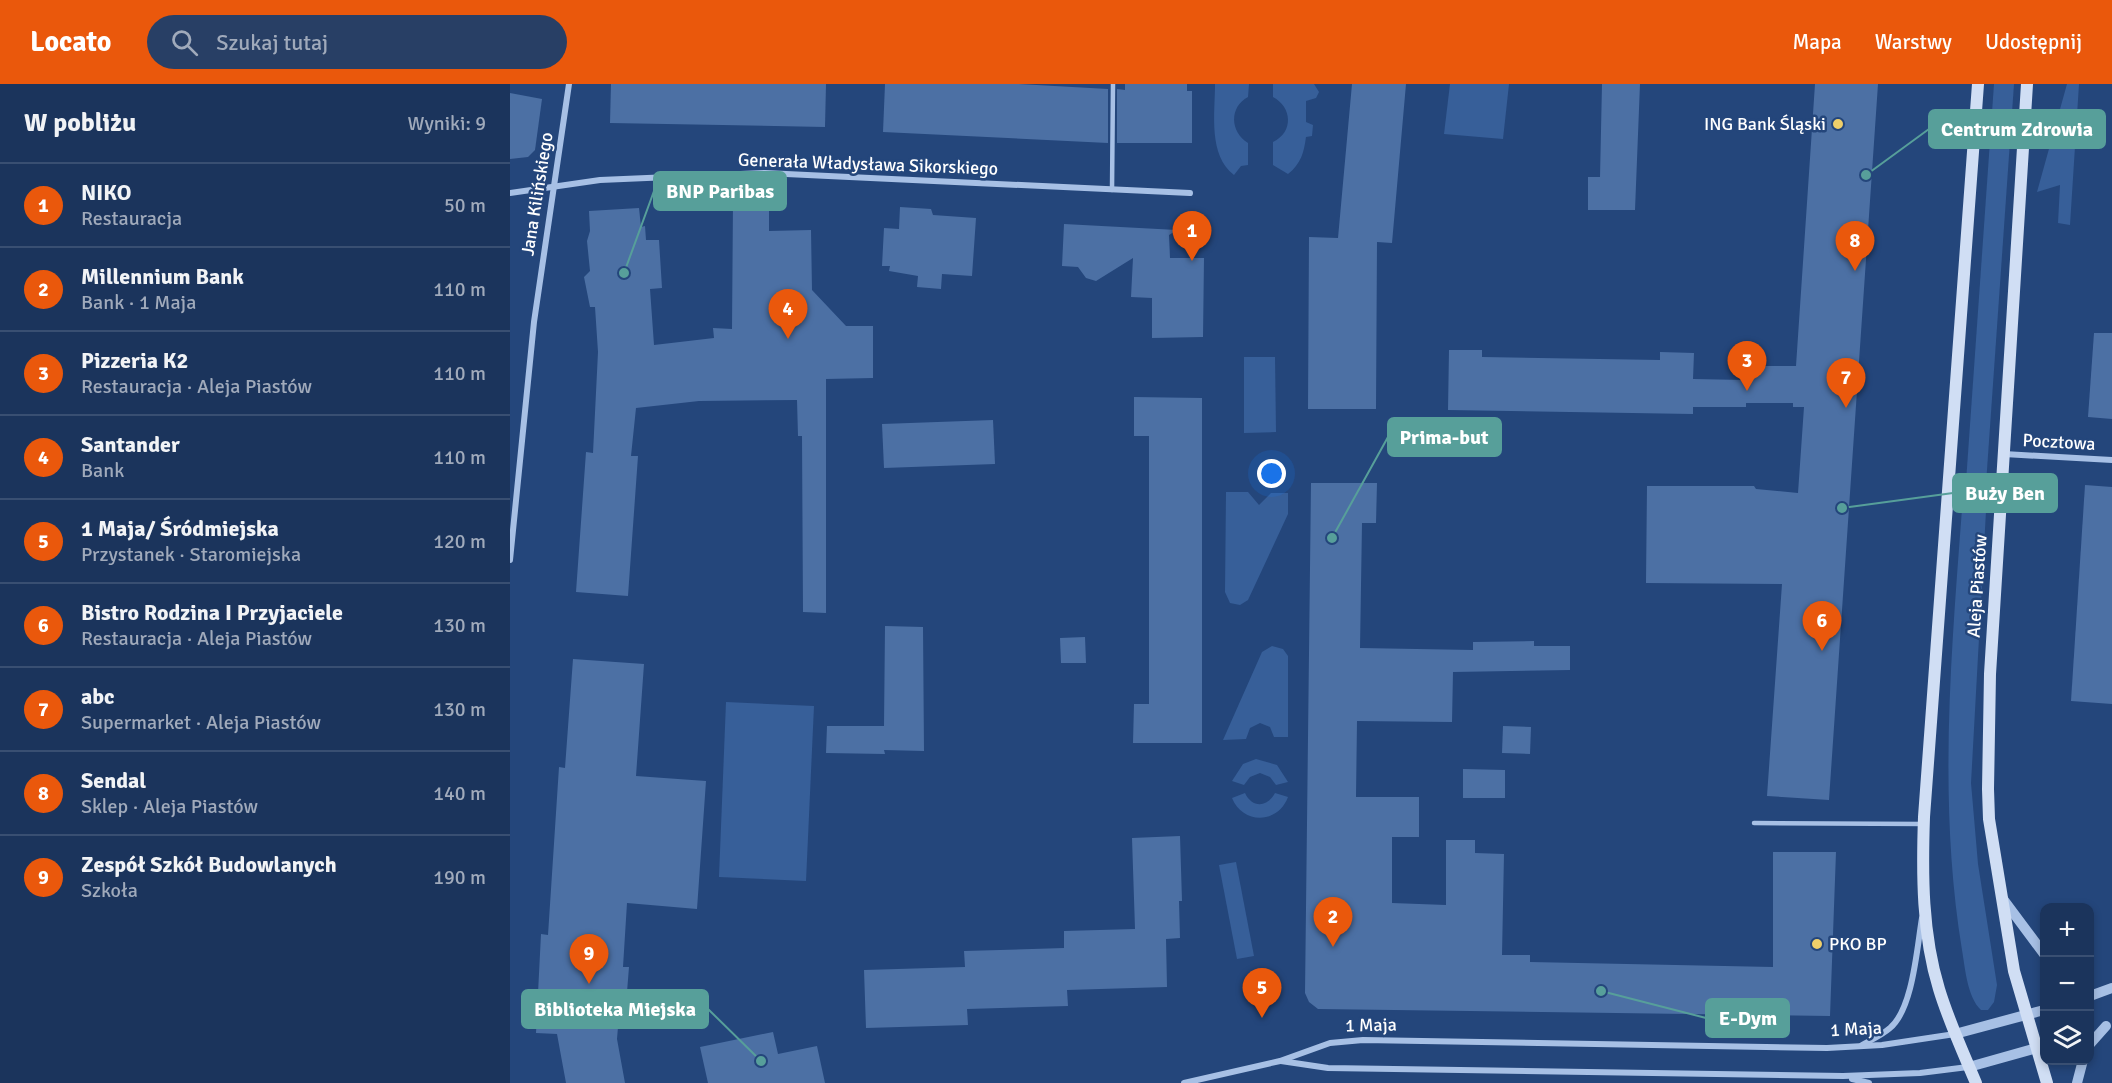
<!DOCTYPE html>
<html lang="pl">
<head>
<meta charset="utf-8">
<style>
  :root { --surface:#1b345c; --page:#283f65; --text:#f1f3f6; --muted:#a0aabb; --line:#394f72; --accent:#ea580c }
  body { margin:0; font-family:Signika,sans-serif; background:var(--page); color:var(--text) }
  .controls { position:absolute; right:18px; bottom:18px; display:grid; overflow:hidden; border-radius:12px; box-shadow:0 3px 9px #0003 }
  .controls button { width:54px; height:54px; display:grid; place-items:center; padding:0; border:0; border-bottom:2px solid var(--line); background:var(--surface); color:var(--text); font:30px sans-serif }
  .you { position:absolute; left:762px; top:390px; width:21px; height:21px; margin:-15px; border:4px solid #fff; border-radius:50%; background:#1a73e8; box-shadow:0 0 0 9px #1a73e833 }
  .badge { display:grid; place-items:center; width:39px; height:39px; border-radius:50%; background:var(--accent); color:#fff; font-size:20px; font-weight:700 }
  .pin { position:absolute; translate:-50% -50px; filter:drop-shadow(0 2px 3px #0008) }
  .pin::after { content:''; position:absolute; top:32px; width:21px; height:18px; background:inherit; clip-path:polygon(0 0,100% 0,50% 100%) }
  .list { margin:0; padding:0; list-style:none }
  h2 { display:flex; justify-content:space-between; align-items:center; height:78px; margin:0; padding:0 24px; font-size:26px }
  h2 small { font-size:20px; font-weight:400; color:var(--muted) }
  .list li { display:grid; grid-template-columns:39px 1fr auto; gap:18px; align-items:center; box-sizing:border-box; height:84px; padding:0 24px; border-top:2px solid var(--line) }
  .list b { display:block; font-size:22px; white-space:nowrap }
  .list p { margin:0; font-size:20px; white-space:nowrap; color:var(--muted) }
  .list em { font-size:20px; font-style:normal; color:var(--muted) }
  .icon { flex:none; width:33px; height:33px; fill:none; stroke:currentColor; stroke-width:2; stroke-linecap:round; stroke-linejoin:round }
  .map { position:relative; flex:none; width:1602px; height:999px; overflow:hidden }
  header { display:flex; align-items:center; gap:36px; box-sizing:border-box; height:84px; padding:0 30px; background:var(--accent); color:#fff }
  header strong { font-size:28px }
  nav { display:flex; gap:33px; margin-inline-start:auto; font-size:21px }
  .search { width:420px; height:54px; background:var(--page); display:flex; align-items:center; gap:15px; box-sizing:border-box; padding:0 21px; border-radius:33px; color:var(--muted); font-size:22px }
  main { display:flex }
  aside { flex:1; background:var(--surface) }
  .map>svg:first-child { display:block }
</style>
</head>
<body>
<header>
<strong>Locato</strong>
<div class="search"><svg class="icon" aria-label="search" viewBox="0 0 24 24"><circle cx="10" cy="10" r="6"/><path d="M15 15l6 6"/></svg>Szukaj tutaj</div>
<nav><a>Mapa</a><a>Warstwy</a><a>Udostępnij</a></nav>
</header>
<main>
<aside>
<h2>W pobliżu<small>Wyniki: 9</small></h2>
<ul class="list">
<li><span class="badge">1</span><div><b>NIKO</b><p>Restauracja</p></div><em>50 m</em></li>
<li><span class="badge">2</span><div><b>Millennium Bank</b><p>Bank · 1 Maja</p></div><em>110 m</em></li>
<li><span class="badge">3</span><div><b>Pizzeria K2</b><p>Restauracja · Aleja Piastów</p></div><em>110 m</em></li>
<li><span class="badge">4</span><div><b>Santander</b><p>Bank</p></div><em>110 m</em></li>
<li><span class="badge">5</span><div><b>1 Maja/ Śródmiejska</b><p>Przystanek · Staromiejska</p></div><em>120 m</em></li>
<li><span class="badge">6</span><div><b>Bistro Rodzina I Przyjaciele</b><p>Restauracja · Aleja Piastów</p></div><em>130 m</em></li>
<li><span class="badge">7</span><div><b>abc</b><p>Supermarket · Aleja Piastów</p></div><em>130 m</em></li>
<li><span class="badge">8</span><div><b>Sendal</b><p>Sklep · Aleja Piastów</p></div><em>140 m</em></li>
<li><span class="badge">9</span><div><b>Zespół Szkół Budowlanych</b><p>Szkoła</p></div><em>190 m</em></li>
</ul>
</aside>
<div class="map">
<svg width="1602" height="999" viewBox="0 0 1602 999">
  <rect width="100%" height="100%" fill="#24467b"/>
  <g fill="#375f99">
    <path d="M 705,0 L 739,0 L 738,13 C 719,23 720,48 738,59 L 738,81 L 731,82 L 724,91 C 698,71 705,30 705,0 Z"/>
    <path d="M 763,0 L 804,0 L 809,8 L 806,14 L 796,17 L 796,38 L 803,41 L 802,52 L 796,53 C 794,68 791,80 778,90 L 763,81 L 763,58 C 784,48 782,23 763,13 Z"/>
    <polygon points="940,0 999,0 993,55 934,50"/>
    <polygon points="1484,0 1504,0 1476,400 1456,398"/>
    <polygon points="1557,0 1569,0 1560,141 1548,139 1550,101 1527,108"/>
    <polygon points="734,273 765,273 766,348 734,349"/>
    <polygon points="716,408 738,408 749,421 761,409 778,409 778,430 738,516 730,521 720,519 715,508"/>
    <path d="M 1452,425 L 1476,427 L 1461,699 L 1468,780 L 1487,901 L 1484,918 L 1478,926 L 1471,926 C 1457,913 1455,883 1452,866 C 1428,720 1441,571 1452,425 Z"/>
    <polygon points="762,562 773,565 778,572 778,653 764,653 760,643 750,639 740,644 736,655 713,656 752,568"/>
    <polygon points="216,618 304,622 296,797 209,793"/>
    <polygon points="746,675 767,681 778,698 766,701 760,693 750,689 740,693 734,701 722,697 733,680"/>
    <path d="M 735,709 C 742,724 757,724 765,709 L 778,713 C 768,740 733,741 722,714 Z"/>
    <polygon points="726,778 744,872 727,875 709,781"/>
  </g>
  <g fill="#4c70a4">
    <polygon points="101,0 316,0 315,43 100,39"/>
    <polygon points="375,0 509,0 598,5 598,59 373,48"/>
    <polygon points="615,0 677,0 677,7 682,7 682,59 607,59 607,5 615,6"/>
    <polygon points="842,0 896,0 882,159 867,158 866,325 798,325 799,153 828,154"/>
    <polygon points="1092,0 1130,0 1125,126 1078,126 1078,93 1090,93"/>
    <polygon points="1305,0 1368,0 1319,716 1257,712 1272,500 1136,499 1137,402 1244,402 1246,405 1288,409 1294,323 1283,323 1283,319 1236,319 1236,323 1183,323 1183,330 938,326 939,266 972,266 972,273 1150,276 1150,268 1184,269 1183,295 1234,296 1234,282 1286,282"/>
    <polygon points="0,9 32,15 25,66 18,73 0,75"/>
    <polygon points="223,117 259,117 259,147 301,146 302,206 336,242 363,242 363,294 316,295 316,529 293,528 292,352 288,352 287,316 189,317 126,324 121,372 128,372 118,512 66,508 76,368 83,369 88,268 85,223 80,223 74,193 80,187 77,157 80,147 79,127 129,124 131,143 135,142 136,156 149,156 152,204 140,205 144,261 204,254 203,244 222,245"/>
    <polygon points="390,123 421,125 423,131 466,134 462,192 432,190 431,205 407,203 408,192 379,187 380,182 372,182 374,144 389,145"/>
    <polygon points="554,140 667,146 659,151 660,174 694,174 693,253 642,254 642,214 621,213 623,174 586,197 576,194 568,183 552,182"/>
    <polygon points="1584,249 1602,249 1602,335 1578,333"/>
    <polygon points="624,313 692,314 692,659 623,659 624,620 639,620 639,352 624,352"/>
    <polygon points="483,336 485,380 374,384 372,340"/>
    <polygon points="801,399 867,399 866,439 852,439 850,564 963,566 963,558 1024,557 1024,562 1060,562 1060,586 943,588 942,638 847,637 846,713 909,713 909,753 882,753 882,819 936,821 936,756 965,756 965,769 994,770 992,871 1020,871 1020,878 1263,883 1263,768 1326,768 1320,932 808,925 799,918 795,909"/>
    <polygon points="1575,401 1602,403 1602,620 1561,617"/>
    <polygon points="375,542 413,543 414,667 374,666 375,670 316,669 317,642 374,642"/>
    <polygon points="575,553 576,579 551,579 550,554"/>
    <polygon points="63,575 134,580 126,692 196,697 187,825 117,819 113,883 119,883 117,908 111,908 107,955 115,999 56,999 47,950 26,949 31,850 38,851 49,683 55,684"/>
    <polygon points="993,642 1021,643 1020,670 992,669"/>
    <polygon points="953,685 995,686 995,714 953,714"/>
    <polygon points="670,752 672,817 669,817 670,854 656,855 657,903 557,906 558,922 457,925 458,941 356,944 354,886 455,883 454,867 554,864 554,847 625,845 622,754"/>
    <polygon points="263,948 268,970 307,962 315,999 198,999 190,963"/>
  </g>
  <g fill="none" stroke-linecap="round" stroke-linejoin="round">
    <g stroke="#a7c0e5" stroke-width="4.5">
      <polyline points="602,106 603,0"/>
      <polyline points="1244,739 1414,740"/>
    </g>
    <g stroke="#a7c0e5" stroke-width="6">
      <polyline points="0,109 90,96 255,89 680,109"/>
      <polyline points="1494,370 1602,376"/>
      <polyline points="0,476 24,238 59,0"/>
      <path d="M 1352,961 C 1361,956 1372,951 1380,944 C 1403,925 1407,863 1412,834"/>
      <polyline points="771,977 818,984 1333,992 1410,989 1458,983"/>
      <polyline points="1342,995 1359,999"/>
      <polyline points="674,999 770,977 820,959 853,956 1317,964 1372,961 1445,950"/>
    </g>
    <g stroke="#a7c0e5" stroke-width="10">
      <polyline points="1493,815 1534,870"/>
      <polyline points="1580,912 1602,904"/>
      <polyline points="1445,950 1534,926"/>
      <polyline points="1580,960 1596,942"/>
      <polyline points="1459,983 1534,962"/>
      <polyline points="1567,999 1573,976"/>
    </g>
    <g stroke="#d0def4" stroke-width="12">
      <polyline points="1517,0 1480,590 1478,705 1479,735 1504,887 1537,999"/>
      <path d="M 1466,999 C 1453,968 1439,938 1429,905 C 1412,850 1412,790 1414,733 L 1468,0"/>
    </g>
  </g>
  <g fill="#efcf6a" stroke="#24467b" stroke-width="2">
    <circle cx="1328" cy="40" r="6"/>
    <circle cx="1307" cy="860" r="6"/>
  </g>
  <g text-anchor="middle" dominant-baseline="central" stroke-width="5" stroke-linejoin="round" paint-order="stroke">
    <g font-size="18" fill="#fff" stroke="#24467b" text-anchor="end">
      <text x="1316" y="40">ING Bank Śląski</text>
      <text x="1319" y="860" text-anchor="start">PKO BP</text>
    </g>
    <g font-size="18" fill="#fff" stroke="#24467b">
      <text transform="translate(358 80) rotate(2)">Generała Władysława Sikorskiego</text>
      <text transform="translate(27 110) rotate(-81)">Jana Kilińskiego</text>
      <text transform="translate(1549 358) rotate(3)">Pocztowa</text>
      <text transform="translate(1467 502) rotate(-86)">Aleja Piastów</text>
      <text transform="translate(861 941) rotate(-1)">1 Maja</text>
      <text transform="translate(1346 945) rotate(-3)">1 Maja</text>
    </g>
  </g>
  <path fill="none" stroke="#579f9a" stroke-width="2" d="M1356 91L1419 45M114 189L144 107M822 454L878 353M1332 424L1443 409M251 977L198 925M1091 907L1196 934"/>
  <g fill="#579f9a" stroke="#24467b" stroke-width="2">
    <circle cx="1356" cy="91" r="6"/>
    <circle cx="114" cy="189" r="6"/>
    <circle cx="822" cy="454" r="6"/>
    <circle cx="1332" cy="424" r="6"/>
    <circle cx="251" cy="977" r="6"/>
    <circle cx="1091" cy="907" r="6"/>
  </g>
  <g fill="#579f9a" stroke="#579f9a" stroke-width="2">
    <rect x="1419" y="26" width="176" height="38" rx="6"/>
    <rect x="144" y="88" width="132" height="38" rx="6"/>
    <rect x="878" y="334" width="113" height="38" rx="6"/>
    <rect x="1443" y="390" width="104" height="38" rx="6"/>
    <rect x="12" y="906" width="186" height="38" rx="6"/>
    <rect x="1196" y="915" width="83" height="38" rx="6"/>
  </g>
  <g font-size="20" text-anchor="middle" font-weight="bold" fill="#fff">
    <text x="1507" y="52">Centrum Zdrowia</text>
    <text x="210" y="114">BNP Paribas</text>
    <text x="934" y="360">Prima-but</text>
    <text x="1495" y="416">Buży Ben</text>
    <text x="105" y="932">Biblioteka Miejska</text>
    <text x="1238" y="941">E-Dym</text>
  </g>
</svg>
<div class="controls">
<button>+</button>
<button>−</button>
<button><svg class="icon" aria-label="layers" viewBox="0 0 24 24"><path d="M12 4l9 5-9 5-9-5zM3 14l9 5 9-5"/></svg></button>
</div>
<div class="you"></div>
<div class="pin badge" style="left:682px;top:177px">1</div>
<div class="pin badge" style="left:823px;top:863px">2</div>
<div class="pin badge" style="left:1237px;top:307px">3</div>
<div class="pin badge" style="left:278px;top:255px">4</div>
<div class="pin badge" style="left:752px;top:934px">5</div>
<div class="pin badge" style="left:1312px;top:567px">6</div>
<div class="pin badge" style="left:1336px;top:324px">7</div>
<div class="pin badge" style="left:1345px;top:187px">8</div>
<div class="pin badge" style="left:79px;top:900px">9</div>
</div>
</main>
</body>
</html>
